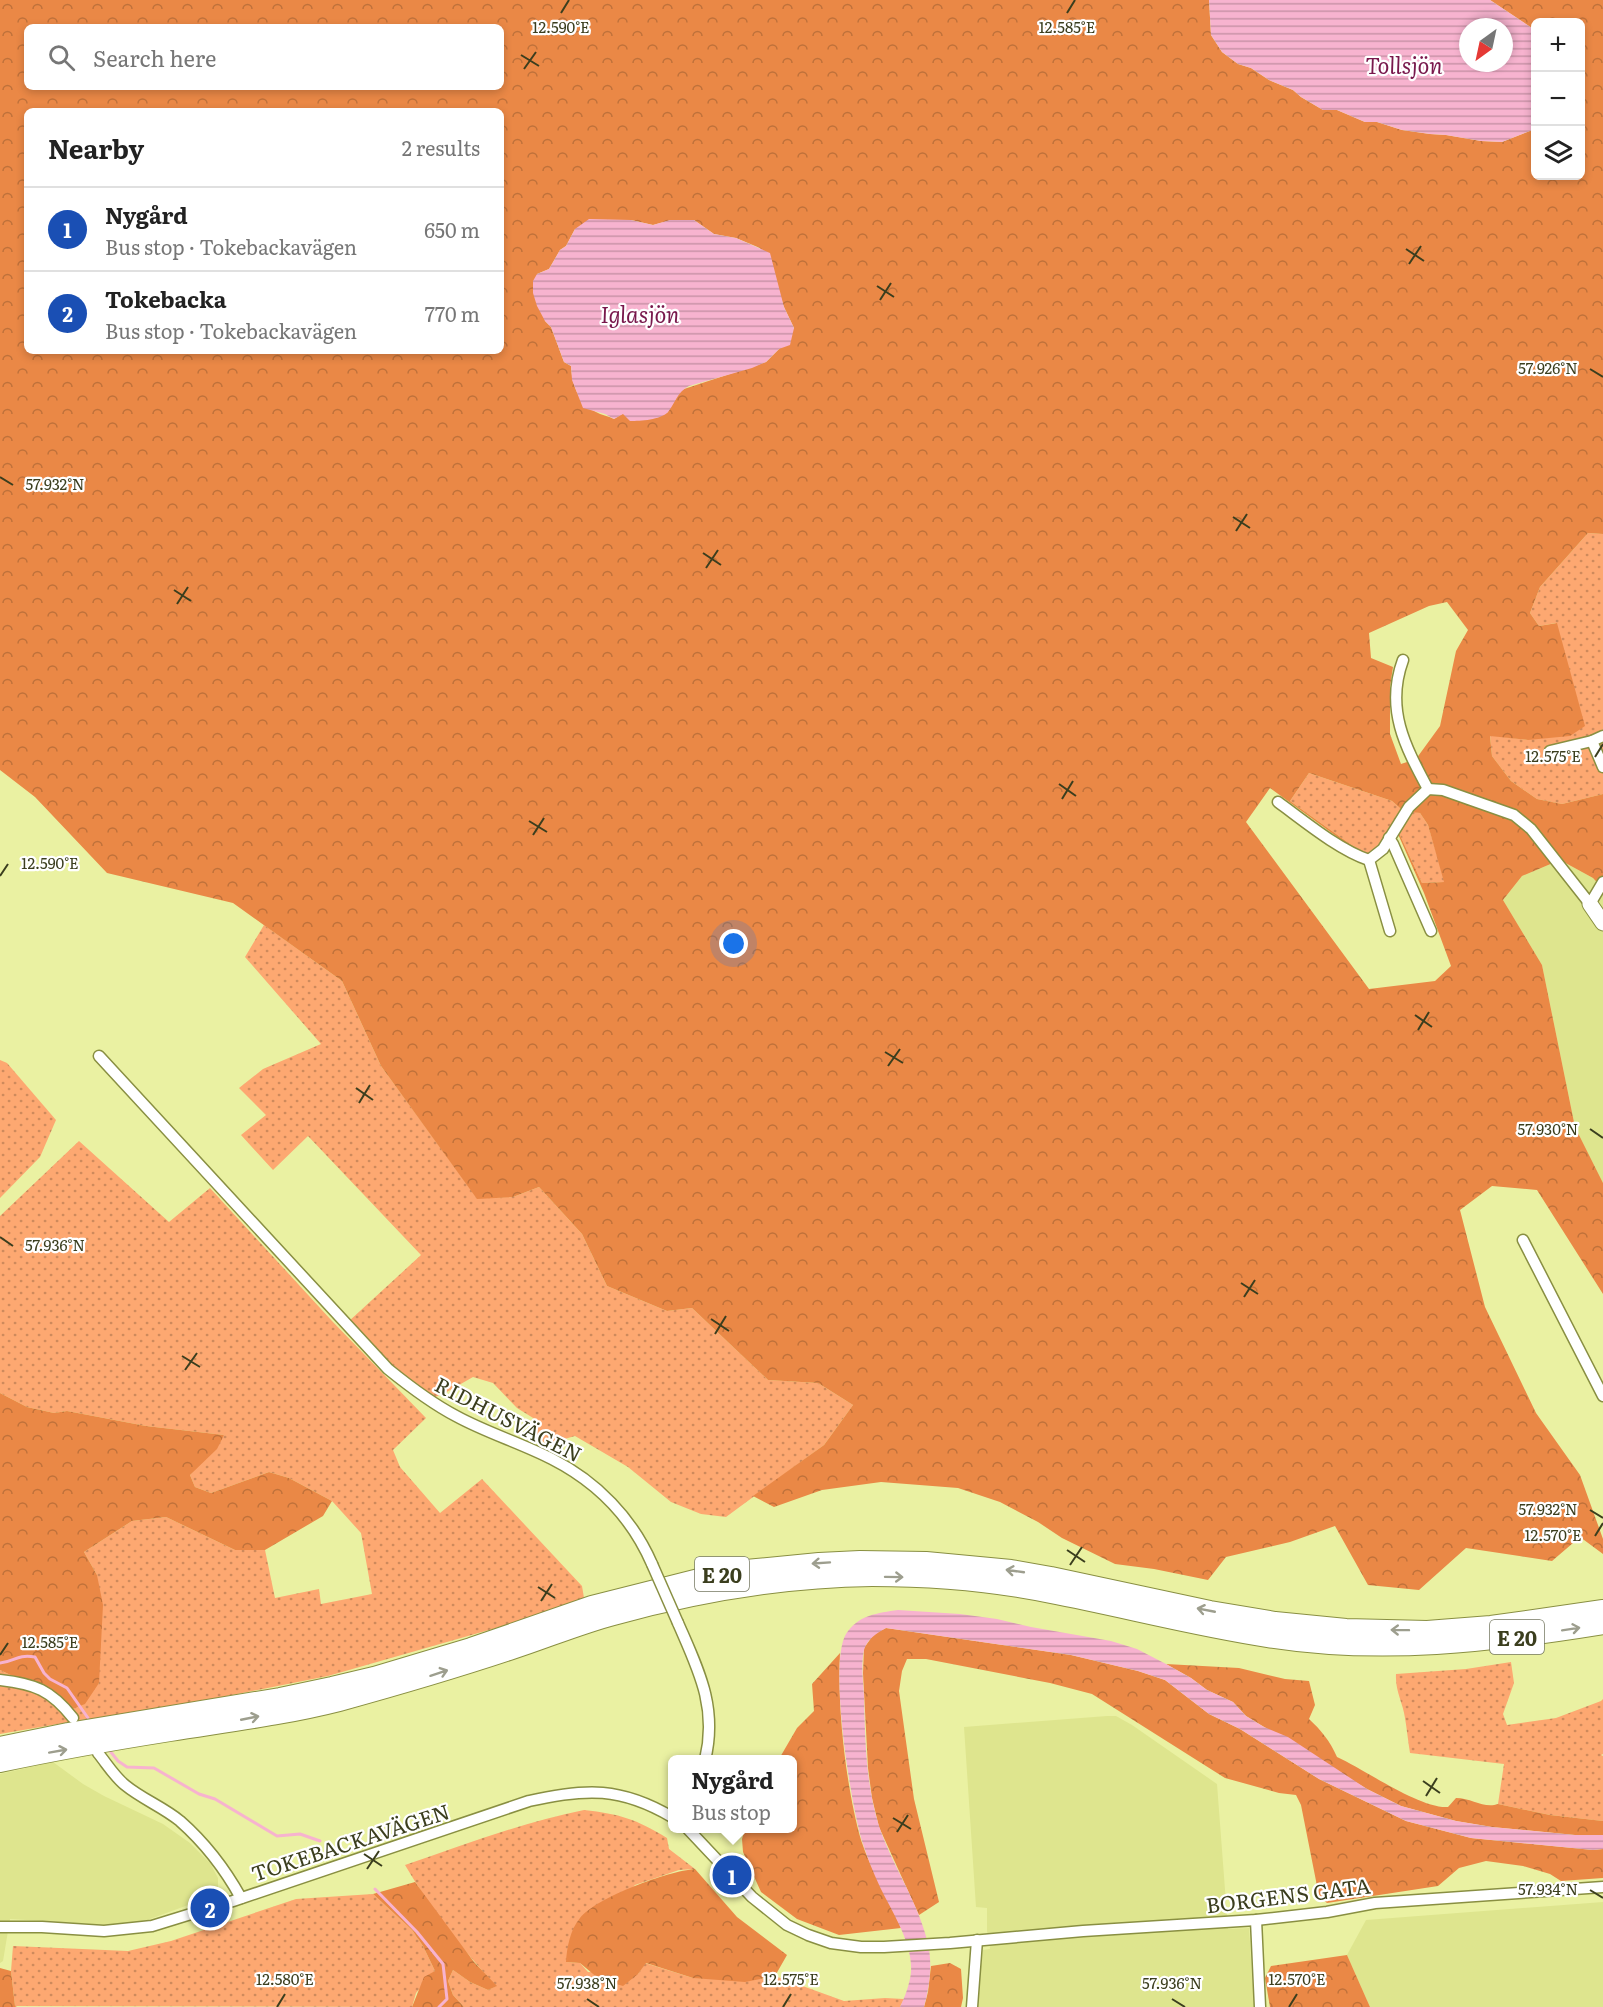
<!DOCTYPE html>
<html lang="en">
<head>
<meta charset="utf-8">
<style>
  :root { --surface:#fff; --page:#f6f6f6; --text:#222; --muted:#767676; --line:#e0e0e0; --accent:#1a73e8 }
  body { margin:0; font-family:Literata,serif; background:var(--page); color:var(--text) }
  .controls { position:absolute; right:18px; top:18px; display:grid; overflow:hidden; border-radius:9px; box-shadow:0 3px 9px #0003 }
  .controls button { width:54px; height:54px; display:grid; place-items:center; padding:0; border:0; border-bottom:2px solid var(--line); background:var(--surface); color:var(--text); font:30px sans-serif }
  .compass { position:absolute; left:1459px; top:18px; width:54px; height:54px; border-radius:50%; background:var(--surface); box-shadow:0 3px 9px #0003; rotate:213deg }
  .you { position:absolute; left:734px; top:944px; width:21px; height:21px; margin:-15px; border:4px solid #fff; border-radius:50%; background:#1a73e8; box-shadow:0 0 0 9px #1a73e833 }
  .badge { display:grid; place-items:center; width:39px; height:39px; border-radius:50%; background:var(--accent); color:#fff; font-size:20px; font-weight:700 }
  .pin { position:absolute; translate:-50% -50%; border:3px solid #fff; box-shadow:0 2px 6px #0006 }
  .popup { position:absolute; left:668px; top:1755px; width:129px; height:78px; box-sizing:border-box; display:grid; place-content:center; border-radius:9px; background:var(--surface); filter:drop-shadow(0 2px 4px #0005); font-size:20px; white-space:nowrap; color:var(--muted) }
  .popup b { font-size:22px; color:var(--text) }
  .popup::after { content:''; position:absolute; left:50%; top:100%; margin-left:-12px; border:12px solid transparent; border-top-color:var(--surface) }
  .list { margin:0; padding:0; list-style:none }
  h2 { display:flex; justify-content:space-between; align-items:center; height:78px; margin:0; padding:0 24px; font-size:26px }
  h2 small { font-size:20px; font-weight:400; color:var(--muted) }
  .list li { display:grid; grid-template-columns:39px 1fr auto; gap:18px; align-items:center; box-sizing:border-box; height:84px; padding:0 24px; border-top:2px solid var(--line) }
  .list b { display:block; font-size:22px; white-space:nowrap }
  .list p { margin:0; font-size:20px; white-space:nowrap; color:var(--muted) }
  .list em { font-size:20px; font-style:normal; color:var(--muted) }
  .icon { flex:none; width:33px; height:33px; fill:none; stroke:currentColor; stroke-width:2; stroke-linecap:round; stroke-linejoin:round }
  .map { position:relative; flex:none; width:1603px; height:2007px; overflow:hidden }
  .search { position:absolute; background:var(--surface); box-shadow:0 3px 9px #0003; left:24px; top:24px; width:480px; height:66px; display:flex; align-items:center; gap:15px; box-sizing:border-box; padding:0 21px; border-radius:9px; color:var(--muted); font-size:22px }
  .panel { position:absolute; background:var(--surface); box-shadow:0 3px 9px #0003; left:24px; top:108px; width:480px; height:246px; border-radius:9px }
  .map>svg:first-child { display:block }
</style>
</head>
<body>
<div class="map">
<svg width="1603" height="2007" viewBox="0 0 1603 2007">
  <defs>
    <pattern id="grass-dots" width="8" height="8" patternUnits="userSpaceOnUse" patternTransform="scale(1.5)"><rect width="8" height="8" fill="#fda871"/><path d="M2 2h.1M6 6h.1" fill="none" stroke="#ce8a5c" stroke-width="1.8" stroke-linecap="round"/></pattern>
    <pattern id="forest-crowns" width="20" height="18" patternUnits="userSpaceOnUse" patternTransform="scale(1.5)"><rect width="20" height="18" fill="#ea8846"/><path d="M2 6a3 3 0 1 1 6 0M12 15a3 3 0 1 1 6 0" fill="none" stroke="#bf713a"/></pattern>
    <pattern id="water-rules" width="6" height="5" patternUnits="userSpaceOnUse" patternTransform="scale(1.5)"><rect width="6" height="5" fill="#f7b3cf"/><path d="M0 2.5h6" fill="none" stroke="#c993a7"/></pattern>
  </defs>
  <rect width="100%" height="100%" fill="#eaf1a2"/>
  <g fill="#dee58e">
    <polygon points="1560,860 1593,878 1603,889 1603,1183 1575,1127 1542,965 1503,900 1522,876"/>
    <polygon points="1107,1716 1116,1716 1132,1725 1217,1784 1228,1929 1249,1928 1254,2007 976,2007 983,1950 990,1949 987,1931 987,1908 976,1907 964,1727"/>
    <polygon points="53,1762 83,1784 104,1796 163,1824 190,1843 210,1863 218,1878 218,1887 210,1897 139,1923 111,1925 10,1919 3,1961 0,1963 0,1774"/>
    <polygon points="1603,1902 1603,2007 1370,2007 1347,1955 1366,1920"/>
  </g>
  <g fill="url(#grass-dots)">
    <polygon points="1588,533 1603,534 1603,794 1562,804 1537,799 1511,781 1492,756 1490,735 1528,740 1556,623 1539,626 1530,613 1540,587"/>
    <polygon points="1309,773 1392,801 1401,809 1387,835 1374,852 1364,854 1290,801"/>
    <polygon points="1411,811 1420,813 1428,825 1445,882 1422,883 1399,833"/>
    <polygon points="264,925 342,981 381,1066 477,1198 513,1197 539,1187 582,1234 607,1286 667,1311 692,1308 768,1380 818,1383 853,1405 824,1445 726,1517 701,1514 671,1502 628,1467 575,1436 547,1444 526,1431 538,1421 517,1408 493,1383 473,1377 445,1393 433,1398 391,1364 348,1322 421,1255 308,1136 273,1170 241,1135 266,1115 239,1088 263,1069 321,1044 245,957"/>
    <polygon points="0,1060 7,1063 56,1120 40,1157 0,1198"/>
    <polygon points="79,1141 169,1222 210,1188 332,1321 426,1418 393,1450 400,1467 440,1513 482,1479 582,1586 584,1598 517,1622 328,1676 142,1713 81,1720 0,1734 0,1670 19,1679 35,1681 58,1694 72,1709 99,1683 97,1575 84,1552 132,1521 166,1517 235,1550 265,1550 275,1598 319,1589 321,1604 372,1594 361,1533 332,1501 289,1478 269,1472 211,1493 195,1487 190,1475 224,1435 146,1426 67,1411 54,1413 27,1407 0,1393 0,1216"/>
    <path d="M 1511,1662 L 1514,1683 L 1503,1714 L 1507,1725 L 1556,1718 L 1601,1701 L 1603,1699 L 1603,1754 L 1601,1755 L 1603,1756 L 1603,1821 L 1550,1815 L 1498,1804 L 1504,1764 L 1410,1753 C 1408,1741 1407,1730 1405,1718 C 1403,1703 1395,1691 1396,1674 L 1466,1669 Z"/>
    <path d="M 584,1810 C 620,1814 636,1819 667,1838 L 669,1849 L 695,1869 L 679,1870 L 635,1885 L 566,1962 L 580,1963 L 588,1972 L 638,1974 L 645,1963 L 693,1978 L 767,1979 L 775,1976 L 844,2001 L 885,1998 L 904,1999 L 900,2007 L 464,2007 L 453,1995 L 448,1981 L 453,1970 L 470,1982 L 488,1990 L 496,1986 C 462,1949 430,1908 405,1865 C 464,1845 523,1822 584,1810 Z"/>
    <polygon points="373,1894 412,1930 423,1946 435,1971 416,1993 412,2007 15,2006 11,1971 13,1946 128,1951 171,1941 296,1899"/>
  </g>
  <g fill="url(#forest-crowns)" fill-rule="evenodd">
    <path d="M 0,0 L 1209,0 L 1211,35 L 1222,52 L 1238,64 L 1251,68 L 1269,80 L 1293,90 L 1301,97 L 1323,110 L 1337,110 L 1365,122 L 1377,122 L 1402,130 L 1430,134 L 1446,135 L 1481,141 L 1502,142 L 1535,129 L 1536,176 L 1580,176 L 1580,22 L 1536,22 L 1535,30 L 1490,0 L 1603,0 L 1603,534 L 1588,533 L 1540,587 L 1530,613 L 1539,626 L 1557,623 L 1585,726 L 1570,736 L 1528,740 L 1490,736 L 1492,756 L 1511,781 L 1537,799 L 1562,804 L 1603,794 L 1603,889 L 1593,878 L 1560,860 L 1522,876 L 1503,900 L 1542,965 L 1575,1127 L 1603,1183 L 1603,1294 L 1537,1190 L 1492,1186 L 1460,1210 L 1485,1307 L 1536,1413 L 1580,1475 L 1603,1539 L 1603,1554 L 1580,1537 L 1552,1561 L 1466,1548 L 1419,1590 L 1368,1585 L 1335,1526 L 1290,1542 L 1226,1557 L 1208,1580 L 1154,1569 L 1115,1564 L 1062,1538 L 1038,1522 L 1000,1502 L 958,1488 L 881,1482 L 822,1490 L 774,1507 L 753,1496 L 824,1445 L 853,1405 L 818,1383 L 768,1380 L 692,1308 L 667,1311 L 607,1286 L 582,1234 L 539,1187 L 513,1197 L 477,1199 L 381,1066 L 342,981 L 233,903 L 107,873 L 35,797 L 0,770 ZM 27,27 L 501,27 L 501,87 L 27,87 ZM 27,111 L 501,111 L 501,351 L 27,351 ZM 631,220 L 653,225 L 671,220 L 694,220 L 714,234 L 736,238 L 760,248 L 776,283 L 784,307 L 794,328 L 779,349 L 766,362 L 681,390 L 667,413 L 622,414 L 614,419 C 608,416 601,415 596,412 C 578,403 572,384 571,366 L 564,362 L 551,327 L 545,321 L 537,274 L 549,269 L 560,250 L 566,246 L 575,229 ZM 1447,602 L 1468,630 L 1456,651 L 1440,726 L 1416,759 L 1401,764 L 1390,734 L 1390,687 L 1393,667 L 1371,658 L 1369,633 L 1429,606 ZM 1309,773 L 1392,801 L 1401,809 L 1387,835 L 1375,852 L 1364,854 L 1290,801 ZM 1270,788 L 1362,855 L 1381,857 L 1398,834 L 1424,893 L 1451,966 L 1435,981 L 1369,989 L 1246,822 ZM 1411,812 L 1420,813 L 1428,825 L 1444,882 L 1422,883 L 1399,833 Z"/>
    <polygon points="0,1393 27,1407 54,1413 67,1411 146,1426 224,1435 217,1449 190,1475 195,1487 211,1493 269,1472 289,1478 332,1501 323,1516 265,1550 235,1550 166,1517 132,1521 84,1552 97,1575 103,1605 99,1683 85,1704 72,1709 58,1694 35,1682 19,1679 0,1670"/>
    <polygon points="886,1628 1071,1655 1138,1671 1165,1680 1209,1714 1240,1729 1319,1779 1406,1821 1471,1838 1593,1850 1603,1849 1603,1878 1561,1881 1550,1874 1523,1866 1486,1861 1459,1868 1438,1886 1327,1903 1319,1896 1301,1805 1296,1795 1279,1793 1225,1778 1092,1694 1050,1683 926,1659 907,1659 902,1671 899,1691 914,1799 939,1902 919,1915 879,1827 872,1798 868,1768 863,1673 864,1648 874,1634"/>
    <path d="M 840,1653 C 837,1708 846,1787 861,1840 C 871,1871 889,1898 901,1928 L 839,1935 L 797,1919 L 761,1892 L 743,1852 L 742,1839 L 745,1829 L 792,1828 L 792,1760 L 779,1759 L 797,1728 L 814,1711 L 812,1684 Z"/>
    <path d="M 1166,1664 L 1239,1668 L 1285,1679 L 1309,1681 L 1315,1705 L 1309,1719 C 1321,1730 1330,1741 1337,1757 C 1364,1769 1420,1809 1448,1807 L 1456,1798 C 1472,1798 1484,1809 1498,1804 L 1550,1815 L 1603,1821 L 1603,1835 L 1575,1835 L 1492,1827 L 1456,1821 L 1401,1806 L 1367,1789 L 1246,1716 L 1233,1702 L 1207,1690 L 1191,1678 Z"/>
    <path d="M 695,1869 L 737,1917 L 787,1955 L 775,1976 L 745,1982 L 693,1978 L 646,1963 L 638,1974 L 623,1986 L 599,1979 L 580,1963 L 566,1962 C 567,1947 570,1930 580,1918 C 597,1897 668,1871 695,1869 Z"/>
    <polygon points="415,1882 474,1962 497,1986 488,1990 470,1982 453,1970 448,1981 453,1995 464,2007 412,2007 424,1977 435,1971 423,1946 412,1930 373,1894"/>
    <polygon points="1347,1955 1370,2007 1270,2007 1265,1978 1271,1966"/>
    <polygon points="950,1963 961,1969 963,1998 961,2007 924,2007 928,1992 931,1966"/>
    <polygon points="0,1968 11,1971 15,2006 17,2007 0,2007"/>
  </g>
  <g fill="url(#water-rules)" fill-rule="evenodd">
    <path d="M 1209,0 L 1490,0 L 1535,30 L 1535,129 L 1502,142 L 1481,141 L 1446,135 L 1430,134 L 1402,130 L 1377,122 L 1365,122 L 1337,110 L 1323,110 L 1301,97 L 1293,90 L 1269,80 L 1251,68 L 1238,64 L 1222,52 L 1211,35 ZM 1468,27 L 1504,27 L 1504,63 L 1468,63 Z"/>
    <path d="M 589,219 L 631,220 L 653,225 L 670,220 L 694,220 L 714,234 L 736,238 L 770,253 L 784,307 L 794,328 L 790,345 L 779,349 L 766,362 L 752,368 L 689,386 C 677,392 676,402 668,412 C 660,420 641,421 630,421 L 623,414 L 614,419 L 605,414 L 583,408 L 572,380 L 571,366 L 564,362 L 551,327 L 545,321 L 537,306 L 533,293 L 533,281 L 537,274 L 549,269 L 560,250 L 566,246 L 575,229 Z"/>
    <path d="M 898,1610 L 960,1614 L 997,1619 L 1031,1627 L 1111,1641 L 1137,1649 L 1166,1664 L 1191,1678 L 1207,1690 L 1233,1702 L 1246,1716 L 1264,1727 L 1288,1737 L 1367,1789 L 1401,1806 L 1456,1821 L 1492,1827 L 1575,1835 L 1603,1835 L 1603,1849 L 1593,1850 L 1471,1838 L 1406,1821 L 1319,1779 L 1240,1729 L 1209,1714 L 1165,1680 L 1138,1671 L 1071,1655 L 886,1628 C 877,1633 867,1639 864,1650 C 861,1664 863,1681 864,1695 C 865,1739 866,1785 879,1826 C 892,1865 917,1900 927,1940 C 933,1962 930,1985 924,2007 L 900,2007 C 905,1997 910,1983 911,1972 C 913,1943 892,1912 880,1887 C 873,1872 867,1857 862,1841 C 851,1805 828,1664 846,1634 C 858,1615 878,1613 898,1610 Z"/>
  </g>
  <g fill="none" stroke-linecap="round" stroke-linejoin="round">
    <g stroke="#f7b3cf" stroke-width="3">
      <path d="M 0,1663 C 15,1662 16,1654 35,1657 L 44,1673 L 50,1679 L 67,1688 L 88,1718"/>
      <polyline points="110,1751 118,1761 127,1767 154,1768 199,1794 215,1799 277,1836 300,1834 320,1841"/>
      <polyline points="375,1889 417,1932 443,1964 447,1999 439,2007"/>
    </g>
    <defs>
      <g id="street">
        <path d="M 1403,660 C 1385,709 1405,746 1428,789"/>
        <polyline points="1592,741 1603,767"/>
        <polyline points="1550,751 1592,741 1603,736"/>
        <path d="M 1278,802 C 1304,821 1339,850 1369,860"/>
        <polyline points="1389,838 1393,844 1431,931"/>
        <polyline points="1390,931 1369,860 1383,849 1409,807 1428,789 1443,790 1514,815 1531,829 1590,904 1603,882"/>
        <path d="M 99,1056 L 388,1369 C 409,1386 431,1403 456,1416 C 487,1433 521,1443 552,1459 C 597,1482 632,1518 652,1564"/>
        <polyline points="1523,1240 1603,1396"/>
        <path d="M 678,1623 C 698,1669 718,1707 705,1760"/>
        <path d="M 0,1680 C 35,1684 51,1690 73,1718"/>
        <path d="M 98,1753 C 107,1764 114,1776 125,1785 C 142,1799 163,1807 180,1821 C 205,1843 225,1869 241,1898"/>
        <polyline points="687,1828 752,1897 787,1925 808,1935 831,1943 861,1947 884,1947 950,1943 1083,1931 1256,1920 1327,1912 1375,1903 1603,1887"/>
        <polyline points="1256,1920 1260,2007"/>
        <path d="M 0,1927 L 42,1927 L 104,1931 L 152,1926 L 233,1901 L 529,1801 C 586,1788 621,1787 672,1817"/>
        <polyline points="972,2007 977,1940"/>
      </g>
      <polyline id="secondary" points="1590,904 1603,923"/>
      <g id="highway">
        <polyline points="0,1747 68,1733 280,1698 332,1687 374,1677 471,1648 592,1606 707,1577 746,1570 819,1563 860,1561 926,1562 1011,1570 1051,1577 1210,1611 1275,1622 1346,1629 1427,1631 1491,1626 1603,1610"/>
        <path d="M 0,1762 C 56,1750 113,1740 170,1731 C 226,1722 284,1715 339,1701 C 397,1685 455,1668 512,1649 C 546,1638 579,1624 613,1615 C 697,1592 785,1577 872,1576 C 932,1576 993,1581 1051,1593 C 1124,1607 1195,1626 1268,1637 C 1381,1655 1492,1642 1603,1624"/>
      </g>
    </defs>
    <use href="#street" stroke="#898f42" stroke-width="13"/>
    <use href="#secondary" stroke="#898f42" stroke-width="17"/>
    <use href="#highway" stroke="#898f42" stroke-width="22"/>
    <use href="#street" stroke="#fff" stroke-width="10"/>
    <use href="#secondary" stroke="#fff" stroke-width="15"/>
    <use href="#highway" stroke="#fff" stroke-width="20"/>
    <defs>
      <polyline id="street-bridge" points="652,1564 678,1623"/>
    </defs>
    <use href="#street-bridge" stroke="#898f42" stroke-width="13" stroke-linecap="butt"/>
    <use href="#street-bridge" stroke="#fff" stroke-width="10"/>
  </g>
  <defs><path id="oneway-shaft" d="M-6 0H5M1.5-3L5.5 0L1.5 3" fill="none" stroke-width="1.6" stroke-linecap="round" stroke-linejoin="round" transform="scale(1.5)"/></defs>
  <g stroke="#9d9e8e">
    <use href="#oneway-shaft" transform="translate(821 1563) rotate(176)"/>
    <use href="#oneway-shaft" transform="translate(1015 1571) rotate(-172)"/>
    <use href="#oneway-shaft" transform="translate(894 1577) rotate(1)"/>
    <use href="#oneway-shaft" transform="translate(1206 1610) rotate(-169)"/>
    <use href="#oneway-shaft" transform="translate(1571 1629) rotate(-9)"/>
    <use href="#oneway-shaft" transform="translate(1400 1630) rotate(-179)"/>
    <use href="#oneway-shaft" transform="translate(439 1673) rotate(-18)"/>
    <use href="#oneway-shaft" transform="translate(250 1718) rotate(-11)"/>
    <use href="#oneway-shaft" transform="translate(58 1751) rotate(-10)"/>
  </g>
  <path fill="none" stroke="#3b3e1e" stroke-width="2" d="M 561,13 L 569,0M 1067,13 L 1075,0M 521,55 L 539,66M 524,69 L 536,52M 1406,249 L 1424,261M 1409,264 L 1421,246M 877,286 L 894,297M 880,300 L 891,283M 1590,369 L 1603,377M 0,477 L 13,485M 1233,517 L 1250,528M 1236,531 L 1247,514M 703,553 L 721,565M 706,568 L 718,550M 174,590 L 191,601M 177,604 L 188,587M 1595,757 L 1603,744M 1059,784 L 1076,796M 1062,799 L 1073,781M 529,821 L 547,832M 533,835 L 544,818M 0,876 L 8,864M 1415,1015 L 1432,1027M 1418,1030 L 1429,1012M 885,1052 L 903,1063M 888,1066 L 900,1049M 356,1088 L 373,1100M 359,1103 L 370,1085M 1590,1129 L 1603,1138M 0,1237 L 13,1246M 1241,1283 L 1258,1294M 1244,1297 L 1255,1280M 711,1319 L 729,1331M 715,1334 L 726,1316M 182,1356 L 200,1367M 185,1370 L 197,1353M 1590,1510 L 1603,1518M 1595,1536 L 1603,1523M 1067,1550 L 1085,1562M 1070,1565 L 1082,1547M 538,1587 L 555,1598M 541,1601 L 552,1584M 0,1655 L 8,1643M 1423,1781 L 1440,1793M 1426,1796 L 1437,1778M 893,1818 L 911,1829M 897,1832 L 908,1815M 364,1854 L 382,1866M 367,1869 L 379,1851M 1590,1890 L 1603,1898M 587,1999 L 599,2007M 1172,1999 L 1185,2007M 277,2007 L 285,1994M 783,2007 L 791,1994M 1289,2007 L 1297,1994"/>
  <g text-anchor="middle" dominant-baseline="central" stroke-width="4.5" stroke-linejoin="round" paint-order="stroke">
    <g fill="#fff" stroke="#767862" stroke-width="1.5">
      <rect x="695" y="1557" width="54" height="34" rx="4.5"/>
      <rect x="1490" y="1620" width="54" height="34" rx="4.5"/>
    </g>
    <g font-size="20" font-weight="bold" fill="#3b3e1e">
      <text x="722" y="1574">E 20</text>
      <text x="1517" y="1637">E 20</text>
    </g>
    <g font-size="21" fill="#3b3e1e" stroke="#fff">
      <text transform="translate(509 1418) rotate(27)">RIDHUSVÄGEN</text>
      <text transform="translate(350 1841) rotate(-18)">TOKEBACKAVÄGEN</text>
      <text transform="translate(1288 1894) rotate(-7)">BORGENS GATA</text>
    </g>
    <g font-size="22" font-style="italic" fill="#78184c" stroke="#fff">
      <text x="1404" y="64">Tollsjön</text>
      <text x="640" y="313">Iglasjön</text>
    </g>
  </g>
  <g font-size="15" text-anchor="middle" fill="#3b3e1e" stroke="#fff" stroke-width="4.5" stroke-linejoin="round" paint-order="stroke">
    <text x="561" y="33">12.590°E</text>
    <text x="1067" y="33">12.585°E</text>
    <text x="1548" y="374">57.926°N</text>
    <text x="55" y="490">57.932°N</text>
    <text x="1553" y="762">12.575°E</text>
    <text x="50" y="869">12.590°E</text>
    <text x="1548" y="1135">57.930°N</text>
    <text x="55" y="1251">57.936°N</text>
    <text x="1548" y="1515">57.932°N</text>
    <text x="1553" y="1541">12.570°E</text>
    <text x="50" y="1648">12.585°E</text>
    <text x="1548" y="1895">57.934°N</text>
    <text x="285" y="1985">12.580°E</text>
    <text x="791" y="1985">12.575°E</text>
    <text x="1297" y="1985">12.570°E</text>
    <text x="587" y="1989">57.938°N</text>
    <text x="1172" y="1989">57.936°N</text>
  </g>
</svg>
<div class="controls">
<button>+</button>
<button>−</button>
<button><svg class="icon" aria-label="layers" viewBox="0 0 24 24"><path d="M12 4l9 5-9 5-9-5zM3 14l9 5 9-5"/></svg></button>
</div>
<svg class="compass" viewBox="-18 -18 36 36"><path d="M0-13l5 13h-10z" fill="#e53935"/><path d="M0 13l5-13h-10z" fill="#767676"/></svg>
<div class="you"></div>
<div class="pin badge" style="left:732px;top:1875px;background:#1a4fb4">1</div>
<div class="popup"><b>Nygård</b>Bus stop</div>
<div class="pin badge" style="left:210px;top:1908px;background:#1a4fb4">2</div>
<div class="search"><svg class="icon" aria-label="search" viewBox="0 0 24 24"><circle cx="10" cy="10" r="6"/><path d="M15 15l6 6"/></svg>Search here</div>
<section class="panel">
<h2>Nearby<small>2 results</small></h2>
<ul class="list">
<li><span class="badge" style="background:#1a4fb4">1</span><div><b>Nygård</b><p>Bus stop · Tokebackavägen</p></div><em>650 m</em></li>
<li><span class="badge" style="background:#1a4fb4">2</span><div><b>Tokebacka</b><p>Bus stop · Tokebackavägen</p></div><em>770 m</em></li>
</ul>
</section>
</div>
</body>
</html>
